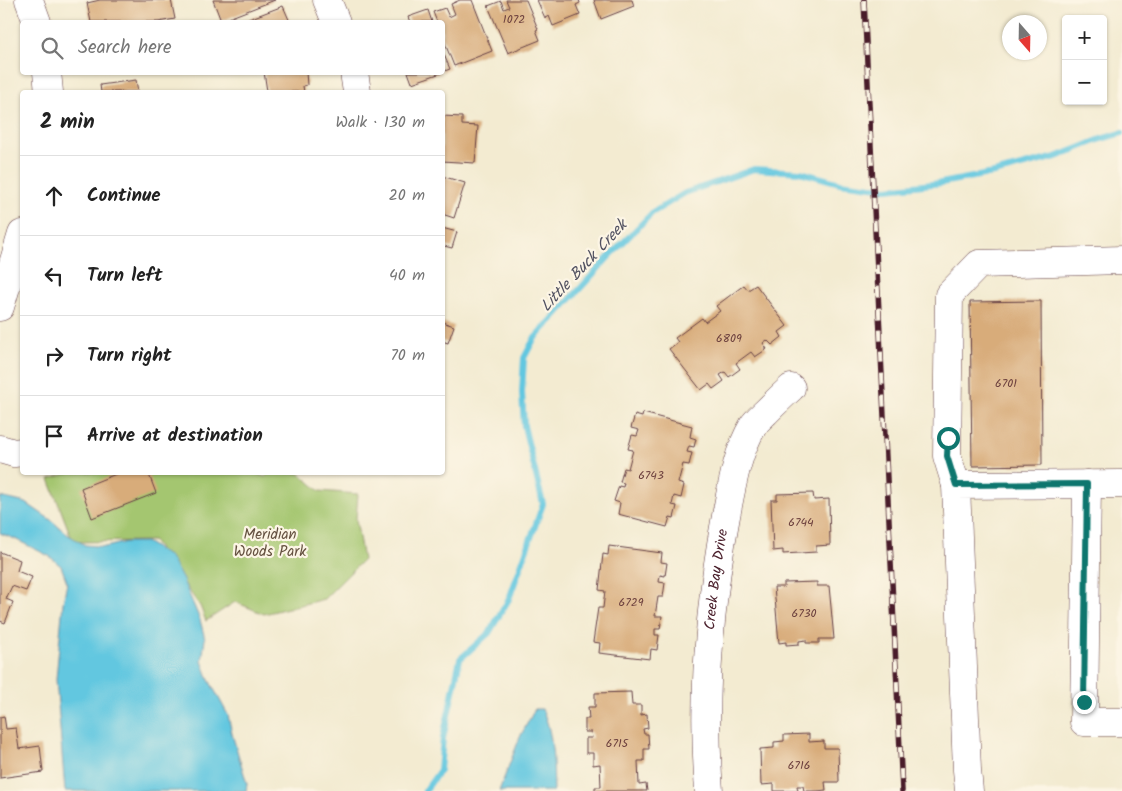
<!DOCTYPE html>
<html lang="en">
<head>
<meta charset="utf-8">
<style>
  :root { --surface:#fff; --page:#f2f2f2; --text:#222; --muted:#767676; --line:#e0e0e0 }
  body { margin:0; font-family:Kalam,sans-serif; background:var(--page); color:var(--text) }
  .controls { position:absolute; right:15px; top:15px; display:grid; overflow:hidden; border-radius:5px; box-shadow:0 1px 4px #0004 }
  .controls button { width:45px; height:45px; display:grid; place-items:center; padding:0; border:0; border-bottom:1px solid var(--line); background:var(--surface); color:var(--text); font:25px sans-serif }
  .compass { position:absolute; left:1002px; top:15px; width:45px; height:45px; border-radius:50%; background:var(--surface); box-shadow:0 1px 4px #0004; rotate:160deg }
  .stop { position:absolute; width:15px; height:15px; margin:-11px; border:4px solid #0f766e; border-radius:50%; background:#fff }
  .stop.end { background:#0f766e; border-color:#fff; box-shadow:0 1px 5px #0008 }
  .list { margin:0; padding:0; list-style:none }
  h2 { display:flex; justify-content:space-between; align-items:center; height:65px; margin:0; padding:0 20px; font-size:21px }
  h2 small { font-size:16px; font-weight:400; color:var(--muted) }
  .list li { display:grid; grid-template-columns:32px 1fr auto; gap:15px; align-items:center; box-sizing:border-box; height:80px; padding:0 20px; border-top:1px solid var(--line) }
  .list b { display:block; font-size:19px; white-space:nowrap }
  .list em { font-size:16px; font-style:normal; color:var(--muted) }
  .icon { flex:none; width:28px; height:28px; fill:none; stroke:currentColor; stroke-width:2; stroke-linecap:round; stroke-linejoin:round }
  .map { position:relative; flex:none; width:1122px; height:791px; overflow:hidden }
  .search { position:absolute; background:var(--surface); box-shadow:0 1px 4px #0004; left:20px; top:20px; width:425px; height:55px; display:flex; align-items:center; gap:12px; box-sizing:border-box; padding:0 18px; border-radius:5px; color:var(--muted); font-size:19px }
  .panel { position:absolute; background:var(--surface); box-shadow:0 1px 4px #0004; left:20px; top:90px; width:425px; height:385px; border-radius:5px }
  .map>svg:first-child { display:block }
</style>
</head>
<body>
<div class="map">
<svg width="1122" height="791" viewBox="0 0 1122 791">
  <rect width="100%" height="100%" fill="#fcf5e5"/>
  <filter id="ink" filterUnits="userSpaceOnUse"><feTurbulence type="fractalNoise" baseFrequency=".02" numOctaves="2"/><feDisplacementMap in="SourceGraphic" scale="10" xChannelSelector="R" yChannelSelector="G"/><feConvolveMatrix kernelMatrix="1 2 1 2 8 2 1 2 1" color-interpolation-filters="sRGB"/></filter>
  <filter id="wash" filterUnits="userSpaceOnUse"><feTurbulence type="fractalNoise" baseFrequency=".0096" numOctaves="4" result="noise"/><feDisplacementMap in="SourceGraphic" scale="20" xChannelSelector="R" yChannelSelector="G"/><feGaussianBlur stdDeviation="1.12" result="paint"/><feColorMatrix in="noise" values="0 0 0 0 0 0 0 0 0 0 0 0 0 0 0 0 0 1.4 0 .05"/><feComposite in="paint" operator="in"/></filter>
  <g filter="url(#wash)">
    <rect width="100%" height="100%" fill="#f3ebd1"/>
    <polygon fill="#a4c670" stroke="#77724e" points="72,472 253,472 265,477 269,473 299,473 320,491 358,494 356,519 363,560 324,599 264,614 235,602 206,621 200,606 153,541 73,542 49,479"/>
    <g fill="#62c7e0" stroke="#567386">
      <polygon points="0,497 26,503 51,520 67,534 85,545 106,547 126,542 146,542 170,557 183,580 200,620 205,639 202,661 209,680 228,715 232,734 247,784 246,791 65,791 56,679 63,603 67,582 61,566 49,556 15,539 0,533"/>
      <path d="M 535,709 L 542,709 C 554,735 553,763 554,791 L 499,791 L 520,737 Z"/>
    </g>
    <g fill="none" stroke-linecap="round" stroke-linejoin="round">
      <polyline stroke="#62c7e0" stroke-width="6" points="425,791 440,770 443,738 460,659 489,633 509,599 543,504 524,426 522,392 524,358 534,339 546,326 607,259 652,213 685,193 754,169 800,172 840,183 887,189 941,183 994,173 1056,157 1101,139 1122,133"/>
    </g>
    <g id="blocks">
      <g fill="#d8ac7a">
        <polygon points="100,0 171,0 175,19 158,22 91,22 87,3"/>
        <polygon points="213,0 275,0 221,21"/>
        <polygon points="460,0 472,0 492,51 454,66 442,36 442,22 437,22 433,12 445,8 449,17 455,14 451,4"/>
        <polygon points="506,0 526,0 538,29 536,30 540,40 508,53 488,6 501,1 504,9 509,7"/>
        <polygon points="537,0 579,0 580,3 576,5 580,15 553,26 549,16 545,18"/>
        <polygon points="594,0 632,0 634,6 601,19"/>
        <polygon points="283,6 290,22 241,22"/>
        <polygon points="428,10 432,22 410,22 408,17"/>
        <polygon points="442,50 450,69 442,72"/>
        <polygon points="264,72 306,72 307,85 303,86 304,92 263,92 263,91 267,91"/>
        <polygon points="408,72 441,72 441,73 412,83"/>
        <polygon points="136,80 138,92 101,92 100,85"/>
        <polygon points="442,116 462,117 462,125 478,126 475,163 442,161"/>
        <polygon points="442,176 465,183 454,218 442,214"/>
        <polygon points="442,228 457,232 452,248 444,246 442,249"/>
        <polygon points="744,285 748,290 756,285 787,326 779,332 782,337 772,345 767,340 763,343 767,349 755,357 751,352 736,363 740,369 729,377 725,372 720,375 724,381 713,389 709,384 701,390 669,349 678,342 675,338 702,318 705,322 720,311 716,306"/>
        <polygon points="1041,301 1042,465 972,466 970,302"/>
        <polygon points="442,322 454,326 448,343 442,341"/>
        <polygon points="643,413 692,426 690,437 696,439 694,447 689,446 687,452 692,453 689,465 683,464 678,483 684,485 681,498 674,496 672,505 677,506 674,518 670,517 667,527 618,514 620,503 614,501 619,486 623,487 624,483 620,482 624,468 628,469 633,450 628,449 632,435 637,436 639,430 631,428 635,415 642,417"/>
        <polygon points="121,472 148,472 156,493 92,518 81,488"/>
        <polygon points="813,493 814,500 829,499 830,545 816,546 816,552 783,554 783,550 773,551 771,500 777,500 777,494"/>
        <polygon points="609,546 662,553 661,562 667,563 665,576 660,575 659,582 665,583 663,597 658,597 655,616 662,616 660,629 655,629 655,635 659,635 657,650 651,649 650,659 599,653 600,643 593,642 598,608 603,608 605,591 599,590 603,554 608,555"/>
        <polygon points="0,552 20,560 17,571 32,577 26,591 12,586 6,599 13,602 5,623 0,621"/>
        <polygon points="817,582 817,586 829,586 834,639 819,639 819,643 806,643 806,640 799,641 799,644 786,645 786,642 779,643 774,587 784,587 784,583"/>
        <polygon points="631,692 632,705 641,705 641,715 647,714 648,728 643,729 644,734 648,734 649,749 644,749 644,761 638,761 639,785 646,784 647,791 595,791 595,787 601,787 600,764 593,765 593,753 586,753 586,738 592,738 591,732 585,732 585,719 589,719 588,707 595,707 595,693"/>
        <polygon points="4,716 6,729 16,728 19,749 40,746 43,772 0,778 0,717"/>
        <polygon points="809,734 809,742 824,741 824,748 838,748 839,782 825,782 826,790 817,791 804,791 803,786 797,786 798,791 774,791 774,784 761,785 760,749 774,748 774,742 784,741 784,735"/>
      </g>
    </g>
  </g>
  <g filter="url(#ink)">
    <use href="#blocks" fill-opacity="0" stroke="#633e44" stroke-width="1"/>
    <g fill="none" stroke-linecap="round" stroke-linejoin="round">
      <defs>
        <g id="minor">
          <polyline points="29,0 37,22"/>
          <polyline points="327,0 336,22"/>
          <polyline points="47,72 49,92"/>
          <polyline points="354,72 357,92"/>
          <polyline points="0,307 22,234"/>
          <polyline points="0,449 14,453 22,452"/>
          <polyline points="1087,484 1084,722 1122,722"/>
          <polyline points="956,485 947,456 949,295 979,264 1122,260"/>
          <path id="s1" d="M 709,791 C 702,700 709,606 726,516 C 732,485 737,453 753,426 C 756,421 762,416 766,412 C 774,404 782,396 791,388"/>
          <polyline points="969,791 967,770 956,485 1122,484"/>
        </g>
      </defs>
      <use href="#minor" stroke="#633e44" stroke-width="29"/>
      <use href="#minor" stroke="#fff" stroke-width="28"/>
      <defs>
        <polyline id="rail" points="864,0 902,791"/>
      </defs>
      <use href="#rail" stroke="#4a1f2b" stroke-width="5.5"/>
      <use href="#rail" stroke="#fcf5e5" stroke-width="4" stroke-dasharray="11" stroke-linecap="butt"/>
    </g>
  </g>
  <g fill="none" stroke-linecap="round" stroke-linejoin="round" filter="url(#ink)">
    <polyline stroke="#0f766e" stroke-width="6" points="948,438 947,456 956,485 1087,484 1084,702"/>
  </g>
  <g text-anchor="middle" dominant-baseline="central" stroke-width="4.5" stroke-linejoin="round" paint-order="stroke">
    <g font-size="12" fill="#6e423f">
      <text x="514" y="19">1072</text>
      <text x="729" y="338">6809</text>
      <text x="1006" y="383">6701</text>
      <text x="651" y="475">6743</text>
      <text x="801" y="522">6744</text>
      <text x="631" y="602">6729</text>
      <text x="804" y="613">6730</text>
      <text x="617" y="743">6715</text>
      <text x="799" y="765">6716</text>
    </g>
    <g font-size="15" fill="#655140" stroke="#fcf5e5">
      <text x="270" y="535">Meridian<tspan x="270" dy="17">Woods Park</tspan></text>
    </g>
    <g font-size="15" fill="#4a1f2b" stroke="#fcf5e5">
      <text stroke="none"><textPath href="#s1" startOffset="212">Creek Bay Drive</textPath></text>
    </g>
    <g font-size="16" font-style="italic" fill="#515161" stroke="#fcf5e5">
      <text transform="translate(584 266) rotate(-47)">Little Buck Creek</text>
    </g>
  </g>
</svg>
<div class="controls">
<button>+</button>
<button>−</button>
</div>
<svg class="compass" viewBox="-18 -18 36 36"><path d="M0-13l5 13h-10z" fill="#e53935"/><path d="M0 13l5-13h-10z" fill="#767676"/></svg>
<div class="stop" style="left:948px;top:438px"></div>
<div class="stop end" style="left:1084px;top:702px"></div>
<div class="search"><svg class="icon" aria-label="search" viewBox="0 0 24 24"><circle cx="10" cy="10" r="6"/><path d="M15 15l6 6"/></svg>Search here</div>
<section class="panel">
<h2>2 min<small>Walk · 130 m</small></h2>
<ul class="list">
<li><svg class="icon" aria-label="ahead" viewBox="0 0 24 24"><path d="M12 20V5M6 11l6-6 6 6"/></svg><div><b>Continue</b></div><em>20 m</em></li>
<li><svg class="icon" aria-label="left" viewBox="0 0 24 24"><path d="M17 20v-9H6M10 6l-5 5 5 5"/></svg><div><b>Turn left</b></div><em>40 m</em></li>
<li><svg class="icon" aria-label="right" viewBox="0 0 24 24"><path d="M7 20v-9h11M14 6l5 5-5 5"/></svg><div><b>Turn right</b></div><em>70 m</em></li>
<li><svg class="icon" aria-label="arrive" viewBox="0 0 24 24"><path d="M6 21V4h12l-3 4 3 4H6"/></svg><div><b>Arrive at destination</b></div></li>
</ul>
</section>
</div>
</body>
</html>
